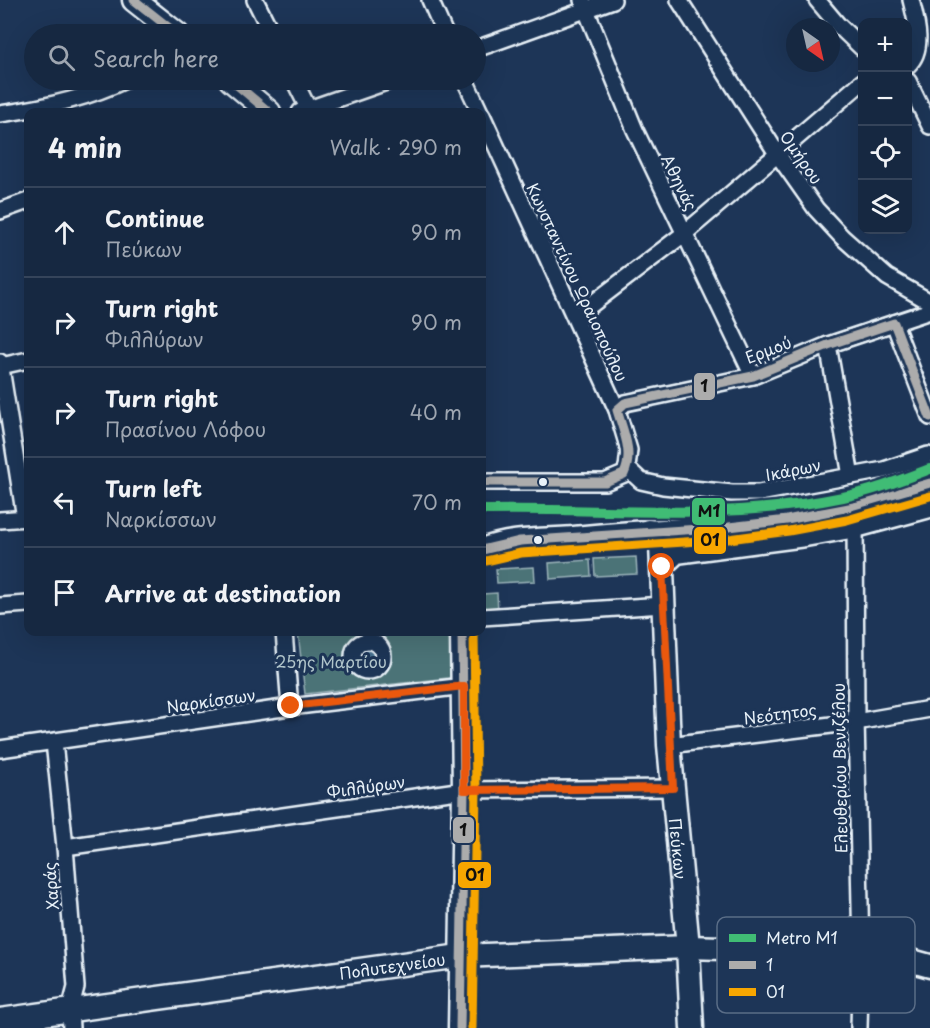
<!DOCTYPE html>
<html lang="en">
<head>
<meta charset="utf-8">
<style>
  :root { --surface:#162841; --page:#23344c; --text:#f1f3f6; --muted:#9ea6b1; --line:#35445a }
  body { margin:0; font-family:"Playpen Sans",sans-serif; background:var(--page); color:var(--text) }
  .controls { position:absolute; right:18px; top:18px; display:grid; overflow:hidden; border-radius:12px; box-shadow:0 6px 24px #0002 }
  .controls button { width:54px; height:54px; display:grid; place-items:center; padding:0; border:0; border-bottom:2px solid var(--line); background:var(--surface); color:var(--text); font:30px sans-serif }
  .compass { position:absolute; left:786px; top:18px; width:54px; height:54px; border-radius:50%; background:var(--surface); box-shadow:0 6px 24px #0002; rotate:146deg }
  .stop { position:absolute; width:18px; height:18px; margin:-14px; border:4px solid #ea580c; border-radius:50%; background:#fff }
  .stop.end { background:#ea580c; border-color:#fff; box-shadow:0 2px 6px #0008 }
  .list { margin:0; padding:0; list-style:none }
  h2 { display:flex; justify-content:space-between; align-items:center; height:78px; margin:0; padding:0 24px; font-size:26px }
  h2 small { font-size:20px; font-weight:400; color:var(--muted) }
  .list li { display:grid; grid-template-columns:39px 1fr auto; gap:18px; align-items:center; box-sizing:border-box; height:90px; padding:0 24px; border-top:2px solid var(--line) }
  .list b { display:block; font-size:22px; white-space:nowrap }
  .list p { margin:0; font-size:20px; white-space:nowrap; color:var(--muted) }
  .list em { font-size:20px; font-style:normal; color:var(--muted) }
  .icon { flex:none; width:33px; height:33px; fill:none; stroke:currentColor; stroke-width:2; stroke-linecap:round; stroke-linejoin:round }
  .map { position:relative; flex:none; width:930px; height:1028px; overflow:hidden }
  .search { position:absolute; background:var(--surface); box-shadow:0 6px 24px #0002; left:24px; top:24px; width:462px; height:66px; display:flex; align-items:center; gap:15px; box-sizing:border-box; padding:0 21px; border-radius:33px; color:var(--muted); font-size:22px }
  .panel { position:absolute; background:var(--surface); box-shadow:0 6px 24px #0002; left:24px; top:108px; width:462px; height:528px; border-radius:12px }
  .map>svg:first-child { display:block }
</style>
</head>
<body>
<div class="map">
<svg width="930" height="1028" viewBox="0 0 930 1028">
  <rect width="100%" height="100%" fill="#1d3557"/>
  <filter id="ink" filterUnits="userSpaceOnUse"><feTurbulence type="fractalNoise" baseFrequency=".0167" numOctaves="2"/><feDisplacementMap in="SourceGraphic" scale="12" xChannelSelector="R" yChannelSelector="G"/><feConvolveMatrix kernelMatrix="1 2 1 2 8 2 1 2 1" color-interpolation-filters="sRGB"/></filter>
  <g filter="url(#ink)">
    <g fill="#4b7377" stroke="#9ab2b8" stroke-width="1.5">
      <polygon points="636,557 637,574 595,576 594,559"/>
      <polygon points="590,560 591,576 550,579 549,563"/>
      <polygon points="534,567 535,581 497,583 496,569"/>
      <polygon points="497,593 498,612 482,613 482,594"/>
      <polygon points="298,632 456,632 457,677 305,694"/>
    </g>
    <circle fill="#466f8e" stroke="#87a3b8" stroke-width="1.5" cx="368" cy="656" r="9"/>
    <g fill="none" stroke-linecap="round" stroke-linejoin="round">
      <defs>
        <g id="street">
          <polyline points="255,0 272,34"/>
          <polyline points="430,0 445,34"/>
          <polyline points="582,0 635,130 753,376"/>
          <polyline points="679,0 778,155 816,209 842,237 887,277 930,302"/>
          <polyline points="817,0 838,25 862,48"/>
          <polyline points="476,49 613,0"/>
          <path d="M 908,65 C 925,49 916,20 911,0"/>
          <polyline points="294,80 310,112"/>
          <polyline points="465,80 480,112"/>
          <polyline points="908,81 930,126"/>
          <polyline points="300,112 392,80"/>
          <path d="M 0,114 C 43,108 86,99 125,80"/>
          <polyline points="482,115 617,410 629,450 627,468"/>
          <polyline points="0,211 28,201"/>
          <polyline points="575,317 685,233 862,82"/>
          <polyline points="894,323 930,417"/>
          <polyline points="828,345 851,476"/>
          <polyline points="0,362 25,518"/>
          <polyline points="1,366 28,360"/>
          <polyline points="617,410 625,403 753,376 828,345 930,311"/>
          <polyline points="627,468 641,481 663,486 732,493 759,493 884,470 928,455"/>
          <polyline points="482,482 605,482 624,474 627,468"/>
          <polyline points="855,518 856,718 861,952 859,1028"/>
          <polyline points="0,520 28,518"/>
          <polyline points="0,606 28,604"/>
          <polyline points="482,617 663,605"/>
          <polyline points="284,632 290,707"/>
          <circle cx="368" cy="656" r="15"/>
          <polyline points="54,742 65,847 76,987 70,1010 71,1028"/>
          <polyline points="669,745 856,722 930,709"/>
          <polyline points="0,749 290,707 464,686"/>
          <polyline points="65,847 464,790 673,788"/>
        </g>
        <g id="secondary">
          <polyline points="134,0 177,34"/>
          <polyline points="231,80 269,112"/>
          <path id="s1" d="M 648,531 L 657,533 L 661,544 L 669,745 L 688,947 L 692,1028"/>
          <path d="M 482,550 C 515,537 550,541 585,537 C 623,533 660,531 698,529 C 781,525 852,509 930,483"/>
          <polyline points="662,565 676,552 805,535 856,526 930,506"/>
          <path id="s2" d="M 0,1020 L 460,956 L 688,947 L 861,952 L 901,958 L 930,966"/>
          <polyline points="460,1028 464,790 462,632"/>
        </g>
      </defs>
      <use href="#street" stroke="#e8f1f8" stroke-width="20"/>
      <use href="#secondary" stroke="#e8f1f8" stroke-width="27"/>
      <use href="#street" stroke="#1d3557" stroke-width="15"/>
      <use href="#secondary" stroke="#1d3557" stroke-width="22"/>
      <defs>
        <g id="bus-1">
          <polyline points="134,0 177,34"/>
          <polyline points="231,80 269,112"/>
          <path d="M 482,482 L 605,482 L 624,474 C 634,453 623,431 617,410 L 625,403 L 753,376 L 828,345 L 894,323 L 930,417"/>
          <polyline points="482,550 520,541 729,527 787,520 844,508 930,483"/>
          <polyline points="460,1028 464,790 462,632"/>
        </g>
        <g id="bus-2">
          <polyline points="486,561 521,553 729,539 789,531 847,520 930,496"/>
          <polyline points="472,1028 476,790 474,632"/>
        </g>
      </defs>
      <use href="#bus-1" stroke="#1d3557" stroke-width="14"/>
      <use href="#bus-2" stroke="#1d3557" stroke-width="14"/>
      <use href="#bus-1" stroke="#acacac" stroke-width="9"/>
      <use href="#bus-2" stroke="#f7a600" stroke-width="9"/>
      <defs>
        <path id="metro-1" d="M 482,510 C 603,507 723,522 843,497 C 873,491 901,480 930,469"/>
      </defs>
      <use href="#metro-1" stroke="#1d3557" stroke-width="15"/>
      <use href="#metro-1" stroke="#40bc74" stroke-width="10"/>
    </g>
  </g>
  <g fill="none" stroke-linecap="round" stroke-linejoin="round" filter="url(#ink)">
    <polyline stroke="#ea580c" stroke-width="8" points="291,706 464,686 464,790 673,788 662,567"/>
  </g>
  <g fill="#e8f1f8" stroke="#1d3557" stroke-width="2">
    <circle cx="543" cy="482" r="5"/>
    <circle cx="538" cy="540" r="5"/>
  </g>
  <g text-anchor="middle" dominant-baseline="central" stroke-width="6" stroke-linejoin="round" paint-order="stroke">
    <g font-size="16" fill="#e8f1f8" stroke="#1d3557">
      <text transform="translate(802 157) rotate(55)">Ομήρου</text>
      <text transform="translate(680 182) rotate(64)">Αθηνάς</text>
      <text transform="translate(578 282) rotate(65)">Κωνσταντίνου Ωραιοπούλου</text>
      <text transform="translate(768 349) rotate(-21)">Ερμού</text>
      <text transform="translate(793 469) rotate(-11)">Ικάρων</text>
      <text transform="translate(211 700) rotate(-8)">Ναρκίσσων</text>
      <text transform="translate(780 713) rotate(-7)">Νεότητος</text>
      <text transform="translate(839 768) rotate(-91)">Ελευθερίου Βενιζέλου</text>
      <text transform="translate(366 786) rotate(-8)">Φιλλύρων</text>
      <text stroke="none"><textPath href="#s1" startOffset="326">Πεύκων</textPath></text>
      <text transform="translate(50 886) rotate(-94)">Χαράς</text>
      <text stroke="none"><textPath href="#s2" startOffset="396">Πολυτεχνείου</textPath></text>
    </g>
    <g font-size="16" fill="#b1c5cb" stroke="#1d3557">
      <text x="331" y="661">25ης Μαρτίου</text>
    </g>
  </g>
  <rect x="717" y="917" width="198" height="96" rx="9" fill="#1d3557" stroke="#5a6d87" stroke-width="1.5"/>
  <rect x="729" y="934" width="27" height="8" fill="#40bc74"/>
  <rect x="729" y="961" width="27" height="8" fill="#acacac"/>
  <rect x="729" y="988" width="27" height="8" fill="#f7a600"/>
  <g font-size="16" fill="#e8f1f8">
    <text x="766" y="944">Metro Μ1</text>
    <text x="766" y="971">1</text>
    <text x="766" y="998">01</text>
  </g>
  <g stroke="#1d3557" stroke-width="2">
    <rect x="693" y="372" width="23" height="29" rx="6" fill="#acacac"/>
    <rect x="691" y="497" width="35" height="29" rx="6" fill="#40bc74"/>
    <rect x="693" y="526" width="34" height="29" rx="6" fill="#f7a600"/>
    <rect x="452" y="816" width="23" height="28" rx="6" fill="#acacac"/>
    <rect x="457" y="861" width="35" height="28" rx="6" fill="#f7a600"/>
  </g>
  <g font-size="16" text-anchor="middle" font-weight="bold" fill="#111">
    <text x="704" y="392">1</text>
    <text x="709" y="517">Μ1</text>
    <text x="710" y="546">01</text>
    <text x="463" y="836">1</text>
    <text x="475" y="881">01</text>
  </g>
</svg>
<div class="controls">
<button>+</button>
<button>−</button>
<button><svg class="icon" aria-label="locate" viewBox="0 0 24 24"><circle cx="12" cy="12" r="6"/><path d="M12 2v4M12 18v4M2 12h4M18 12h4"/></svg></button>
<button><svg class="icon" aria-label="layers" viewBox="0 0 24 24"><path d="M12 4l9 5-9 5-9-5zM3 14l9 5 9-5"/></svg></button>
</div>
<svg class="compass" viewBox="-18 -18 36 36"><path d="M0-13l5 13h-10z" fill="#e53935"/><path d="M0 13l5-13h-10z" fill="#9ea6b1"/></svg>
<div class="stop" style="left:662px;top:567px"></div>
<div class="stop end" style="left:291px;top:706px"></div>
<div class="search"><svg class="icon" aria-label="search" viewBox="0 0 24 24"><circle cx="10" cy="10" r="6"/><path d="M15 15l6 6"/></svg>Search here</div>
<section class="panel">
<h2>4 min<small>Walk · 290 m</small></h2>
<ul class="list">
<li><svg class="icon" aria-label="ahead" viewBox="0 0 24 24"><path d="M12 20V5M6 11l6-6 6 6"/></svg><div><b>Continue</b><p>Πεύκων</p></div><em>90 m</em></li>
<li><svg class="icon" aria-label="right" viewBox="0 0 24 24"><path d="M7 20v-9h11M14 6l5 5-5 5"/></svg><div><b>Turn right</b><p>Φιλλύρων</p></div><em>90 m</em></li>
<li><svg class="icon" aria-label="right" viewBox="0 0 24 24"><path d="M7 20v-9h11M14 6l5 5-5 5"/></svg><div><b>Turn right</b><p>Πρασίνου Λόφου</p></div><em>40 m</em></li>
<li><svg class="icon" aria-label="left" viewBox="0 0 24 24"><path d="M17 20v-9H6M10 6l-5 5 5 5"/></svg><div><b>Turn left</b><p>Ναρκίσσων</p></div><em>70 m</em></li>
<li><svg class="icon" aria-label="arrive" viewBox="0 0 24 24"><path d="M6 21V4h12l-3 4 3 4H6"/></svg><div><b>Arrive at destination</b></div></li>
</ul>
</section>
</div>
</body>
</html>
